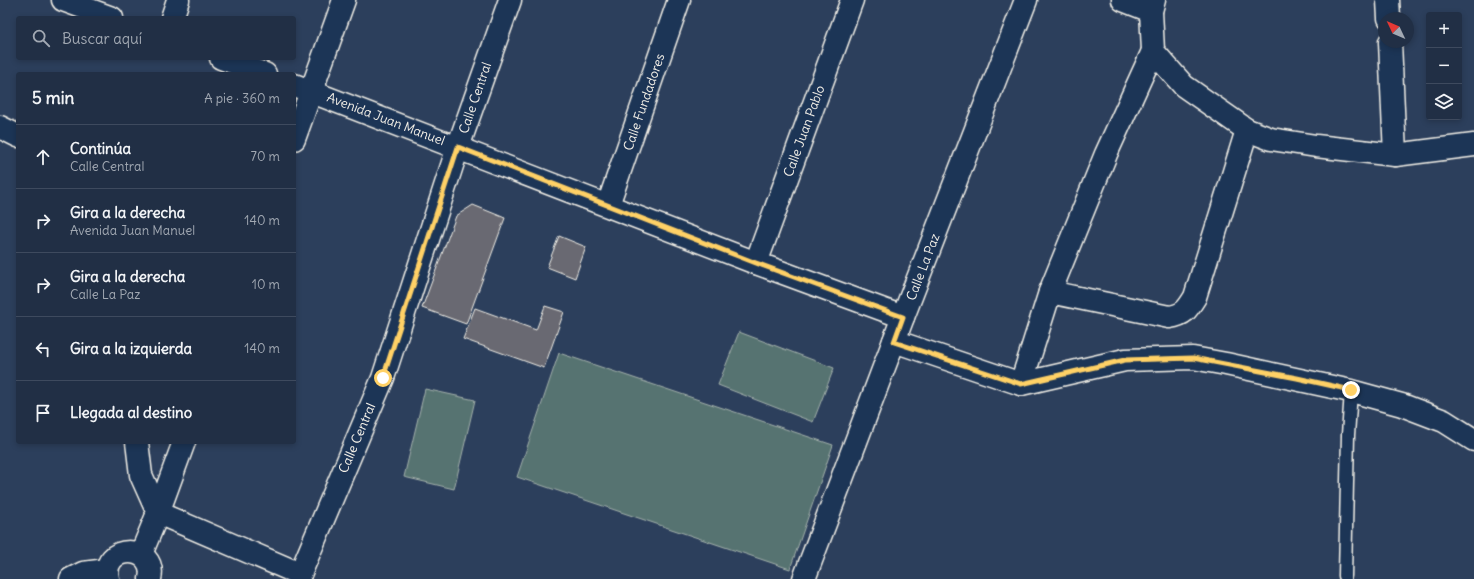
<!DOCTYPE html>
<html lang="es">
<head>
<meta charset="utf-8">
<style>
  :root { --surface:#212f45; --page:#2d3b50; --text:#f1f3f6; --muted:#a2a9b3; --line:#3e4a5e }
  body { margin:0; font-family:Delius,sans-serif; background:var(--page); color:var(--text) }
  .controls { position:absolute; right:12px; top:12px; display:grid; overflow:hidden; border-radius:4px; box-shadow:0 2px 6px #0003 }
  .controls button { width:36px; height:36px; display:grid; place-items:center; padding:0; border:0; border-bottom:1px solid var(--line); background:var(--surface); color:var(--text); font:20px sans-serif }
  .compass { position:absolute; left:1378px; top:12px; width:36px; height:36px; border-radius:50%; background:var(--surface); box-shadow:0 2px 6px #0003; rotate:314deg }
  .stop { position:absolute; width:12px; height:12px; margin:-9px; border:3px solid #ffd166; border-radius:50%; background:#fff }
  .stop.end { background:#ffd166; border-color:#fff; box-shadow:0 1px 4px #0008 }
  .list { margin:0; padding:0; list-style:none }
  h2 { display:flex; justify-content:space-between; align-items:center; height:52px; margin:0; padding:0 16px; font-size:17px }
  h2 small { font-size:13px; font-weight:400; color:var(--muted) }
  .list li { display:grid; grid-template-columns:26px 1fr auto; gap:12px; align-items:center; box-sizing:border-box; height:64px; padding:0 16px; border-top:1px solid var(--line) }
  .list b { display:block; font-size:15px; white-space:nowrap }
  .list p { margin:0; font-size:13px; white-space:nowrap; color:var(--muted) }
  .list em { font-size:13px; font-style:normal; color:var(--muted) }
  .icon { flex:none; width:22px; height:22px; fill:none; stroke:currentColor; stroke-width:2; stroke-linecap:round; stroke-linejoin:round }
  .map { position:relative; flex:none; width:1474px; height:579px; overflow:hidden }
  .search { position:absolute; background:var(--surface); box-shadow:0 2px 6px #0003; left:16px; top:16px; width:280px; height:44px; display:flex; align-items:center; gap:10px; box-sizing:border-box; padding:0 14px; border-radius:4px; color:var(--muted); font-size:15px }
  .panel { position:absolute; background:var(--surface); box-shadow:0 2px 6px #0003; left:16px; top:72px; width:280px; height:372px; border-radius:4px }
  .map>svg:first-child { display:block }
</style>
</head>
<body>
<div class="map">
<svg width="1474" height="579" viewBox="0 0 1474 579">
  <rect width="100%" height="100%" fill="#2c3f5c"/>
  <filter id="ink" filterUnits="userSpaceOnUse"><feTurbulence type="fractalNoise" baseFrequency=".025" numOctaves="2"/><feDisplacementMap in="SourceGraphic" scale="8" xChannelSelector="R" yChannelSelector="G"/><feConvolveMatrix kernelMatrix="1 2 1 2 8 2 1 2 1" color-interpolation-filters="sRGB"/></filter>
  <g filter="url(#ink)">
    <g fill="#567371" stroke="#a5b2ac">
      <polygon points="739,332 834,368 813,422 718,385"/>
      <polygon points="559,353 833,445 790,569 517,477"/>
      <polygon points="425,389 475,400 454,489 404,477"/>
    </g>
    <g fill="#696972" stroke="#f4f1e8">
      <polygon points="473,205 505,218 466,324 422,308 456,216"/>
      <polygon points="559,236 586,247 575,278 547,267"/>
      <polygon points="545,306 564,312 544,368 463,339 475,308 536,330"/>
    </g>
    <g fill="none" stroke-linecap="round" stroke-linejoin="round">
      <defs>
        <polyline id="lane" points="1345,576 1348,435 1351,391"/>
        <g id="street">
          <polyline points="63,0 112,18"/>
          <polyline points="1123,0 1151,11"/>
          <polyline points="1154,0 1151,11 1153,51 1184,86 1247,130 1271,139 1316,146 1395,155 1474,145"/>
          <polyline points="1388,0 1389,18"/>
          <polyline points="172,18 178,0"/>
          <polyline points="1390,42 1395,155"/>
          <path d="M 1153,51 L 1106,154 L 1050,292 L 1169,317 C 1184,315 1187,310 1195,297 L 1247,130"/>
          <polyline points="221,58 265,74"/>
          <polyline points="294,85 756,263 903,317"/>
          <polyline points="0,127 18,136"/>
          <polyline points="294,139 344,0"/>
          <polyline points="608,205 679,0"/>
          <polyline points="756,263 852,0"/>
          <polyline points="894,341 1021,384 1125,360 1193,358 1226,364 1351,391 1402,405 1444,421 1474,440"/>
          <polyline points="1021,384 1050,292"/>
          <polyline points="137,442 141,475 158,513 300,574"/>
          <polyline points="141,554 158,513 184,442"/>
          <polyline points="71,579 83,573 107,570"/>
          <path d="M 108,579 C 100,543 158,543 150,579"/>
          <polyline points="298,579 383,378 458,147 510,0"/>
          <polyline points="804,579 903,317 1026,0"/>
        </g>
      </defs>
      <use href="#lane" stroke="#f4f1e8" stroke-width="15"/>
      <use href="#street" stroke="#f4f1e8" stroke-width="25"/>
      <use href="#lane" stroke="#1d3557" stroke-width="12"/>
      <use href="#street" stroke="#1d3557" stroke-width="22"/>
    </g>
  </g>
  <g fill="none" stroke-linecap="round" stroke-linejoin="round" filter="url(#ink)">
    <polyline stroke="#ffd166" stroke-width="5" points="383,378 458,147 756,263 903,317 894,342 1021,384 1125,360 1193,358 1297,378 1351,390"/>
  </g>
  <g text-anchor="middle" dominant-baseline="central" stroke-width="3" stroke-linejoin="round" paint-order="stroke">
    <g font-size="13" fill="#f4f1e8" stroke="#1d3557">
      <text transform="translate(475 98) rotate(-71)">Calle Central</text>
      <text transform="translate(644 102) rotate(-71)">Calle Fundadores</text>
      <text transform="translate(386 119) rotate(21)">Avenida Juan Manuel</text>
      <text transform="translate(804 131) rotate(-70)">Calle Juan Pablo</text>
      <text transform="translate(923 267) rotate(-69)">Calle La Paz</text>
      <text transform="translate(357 438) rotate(-67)">Calle Central</text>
    </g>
  </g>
</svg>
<div class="controls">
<button>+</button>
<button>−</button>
<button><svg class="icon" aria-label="layers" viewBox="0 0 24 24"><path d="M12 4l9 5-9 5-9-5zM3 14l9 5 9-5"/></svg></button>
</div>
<svg class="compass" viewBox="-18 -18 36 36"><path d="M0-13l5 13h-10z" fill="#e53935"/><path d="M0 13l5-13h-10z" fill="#a2a9b3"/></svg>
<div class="stop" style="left:383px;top:378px"></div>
<div class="stop end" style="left:1351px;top:390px"></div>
<div class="search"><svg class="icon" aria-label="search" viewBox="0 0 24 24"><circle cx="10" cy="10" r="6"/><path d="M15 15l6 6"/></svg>Buscar aquí</div>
<section class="panel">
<h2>5 min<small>A pie · 360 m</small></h2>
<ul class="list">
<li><svg class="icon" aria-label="ahead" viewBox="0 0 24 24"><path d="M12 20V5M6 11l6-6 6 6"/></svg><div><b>Continúa</b><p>Calle Central</p></div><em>70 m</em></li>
<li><svg class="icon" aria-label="right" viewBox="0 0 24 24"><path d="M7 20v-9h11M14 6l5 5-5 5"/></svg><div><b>Gira a la derecha</b><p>Avenida Juan Manuel</p></div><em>140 m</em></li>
<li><svg class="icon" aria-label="right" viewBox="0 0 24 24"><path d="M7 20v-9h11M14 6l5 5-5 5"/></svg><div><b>Gira a la derecha</b><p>Calle La Paz</p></div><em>10 m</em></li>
<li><svg class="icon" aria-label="left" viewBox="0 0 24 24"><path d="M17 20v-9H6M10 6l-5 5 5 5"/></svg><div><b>Gira a la izquierda</b></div><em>140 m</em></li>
<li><svg class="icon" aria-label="arrive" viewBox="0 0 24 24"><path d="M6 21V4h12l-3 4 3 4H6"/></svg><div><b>Llegada al destino</b></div></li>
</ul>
</section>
</div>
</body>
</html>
